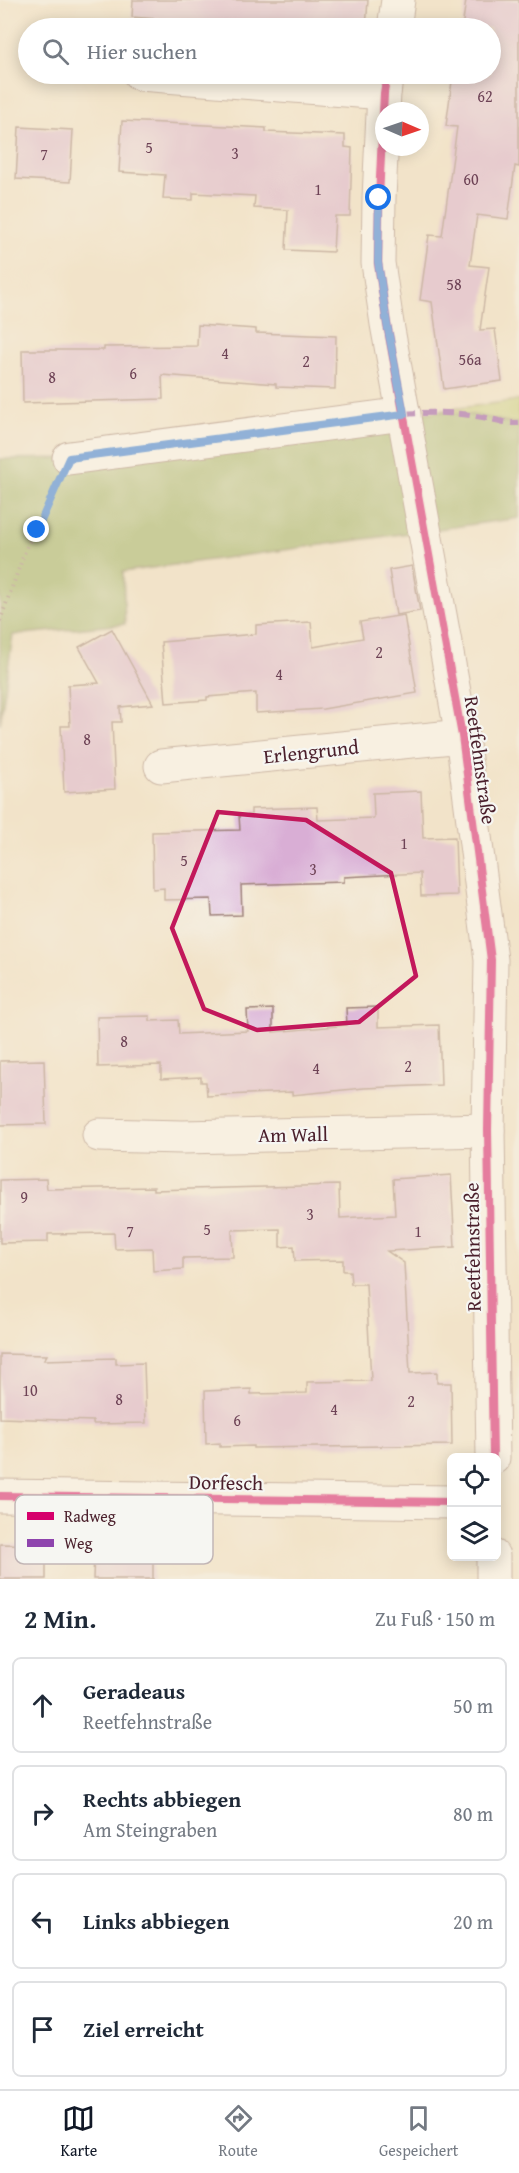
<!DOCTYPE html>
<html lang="de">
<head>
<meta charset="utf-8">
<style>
  :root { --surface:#fff; --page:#f2f2f3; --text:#1f2937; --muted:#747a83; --line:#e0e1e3; --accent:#111827 }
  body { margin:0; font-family:"Gentium Book Plus",serif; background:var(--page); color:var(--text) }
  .controls { position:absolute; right:18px; bottom:18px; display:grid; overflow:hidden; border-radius:9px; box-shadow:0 3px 15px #0003 }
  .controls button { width:54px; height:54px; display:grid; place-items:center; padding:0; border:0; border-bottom:2px solid var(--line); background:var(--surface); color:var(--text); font:30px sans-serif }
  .compass { position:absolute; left:375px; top:102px; width:54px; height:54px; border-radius:50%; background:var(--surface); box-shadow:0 3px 15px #0003; rotate:92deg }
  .stop { position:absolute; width:18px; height:18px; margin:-14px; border:4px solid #1a73e8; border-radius:50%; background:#fff }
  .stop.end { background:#1a73e8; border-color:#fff; box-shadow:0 2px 6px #0008 }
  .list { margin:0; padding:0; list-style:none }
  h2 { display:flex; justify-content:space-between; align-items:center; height:78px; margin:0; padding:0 24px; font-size:26px }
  h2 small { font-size:20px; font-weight:400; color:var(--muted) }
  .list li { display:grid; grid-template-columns:39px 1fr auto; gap:18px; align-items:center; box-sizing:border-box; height:96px; margin:0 12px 12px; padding:0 12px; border:2px solid var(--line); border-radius:9px }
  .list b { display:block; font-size:22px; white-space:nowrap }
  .list p { margin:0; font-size:20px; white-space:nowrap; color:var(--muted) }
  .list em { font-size:20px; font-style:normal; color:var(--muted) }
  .icon { flex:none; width:33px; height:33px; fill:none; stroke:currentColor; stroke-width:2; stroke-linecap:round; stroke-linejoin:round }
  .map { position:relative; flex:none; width:519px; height:1579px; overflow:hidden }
  .search { position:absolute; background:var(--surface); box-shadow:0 3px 15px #0003; left:18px; right:18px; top:18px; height:66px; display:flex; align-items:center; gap:15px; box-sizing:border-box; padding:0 21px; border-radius:33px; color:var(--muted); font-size:22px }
  .sheet { height:510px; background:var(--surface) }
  nav { display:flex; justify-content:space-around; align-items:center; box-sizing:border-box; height:84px; border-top:2px solid var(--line); background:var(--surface); font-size:16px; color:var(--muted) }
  nav a { display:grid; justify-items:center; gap:3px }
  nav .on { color:var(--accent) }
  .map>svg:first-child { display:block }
</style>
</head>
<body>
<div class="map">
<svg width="519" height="1579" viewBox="0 0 519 1579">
  <rect width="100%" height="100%" fill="#f6f6f2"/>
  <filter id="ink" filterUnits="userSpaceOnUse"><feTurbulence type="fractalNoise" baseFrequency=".0167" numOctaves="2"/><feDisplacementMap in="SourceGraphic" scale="12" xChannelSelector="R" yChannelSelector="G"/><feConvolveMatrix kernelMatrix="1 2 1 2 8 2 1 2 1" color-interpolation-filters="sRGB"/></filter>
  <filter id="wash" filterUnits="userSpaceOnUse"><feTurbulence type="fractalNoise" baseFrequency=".008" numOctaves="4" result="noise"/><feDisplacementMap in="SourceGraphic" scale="24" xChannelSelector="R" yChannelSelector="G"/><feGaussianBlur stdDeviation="1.35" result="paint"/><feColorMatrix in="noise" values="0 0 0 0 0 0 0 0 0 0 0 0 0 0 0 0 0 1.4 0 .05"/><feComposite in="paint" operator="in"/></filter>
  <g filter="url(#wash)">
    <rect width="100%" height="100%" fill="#f2e3c9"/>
    <polygon fill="#c0cc6e" stroke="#85764c" stroke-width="1.5" points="519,400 519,423 512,423 479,416 437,411"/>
    <polygon fill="#98b061" stroke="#716846" stroke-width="1.5" points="437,411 479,416 512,423 519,423 519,518 123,572 125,624 13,635 0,724 0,459 69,458"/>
    <g id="blocks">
      <g fill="#d9aed5">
        <polygon points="133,0 368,0 366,28 269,28 132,17"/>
        <polygon points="466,0 519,0 519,167 515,166 508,219 477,215 470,265 489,267 480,330 495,329 502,381 444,389 432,302 420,300 429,235 442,236 457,127 446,126 453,74 490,74 490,28 462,28"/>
        <polygon points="122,121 266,128 266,132 345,135 345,147 352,148 350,216 335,216 333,252 286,250 288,210 254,208 255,196 193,193 193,200 163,199 165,175 119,172"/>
        <polygon points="19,127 73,130 70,182 16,179"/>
        <polygon points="198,325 256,329 256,333 336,336 335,389 276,387 276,384 162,375 163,399 23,403 22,350 104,350 104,347 197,346"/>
        <polygon points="412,566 420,611 396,615 389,570"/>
        <polygon points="404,615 417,693 323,709 256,713 256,693 207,697 207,700 166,703 161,642 256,634 256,625 311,622 313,647 363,638 360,622"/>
        <polygon points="112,629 153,704 120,707 121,722 112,722 115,789 64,792 61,726 70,726 68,685 99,683 79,647"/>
        <polygon points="421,791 423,838 455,837 457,895 421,896 420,873 344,877 344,882 241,885 242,915 212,916 211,899 164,900 164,888 153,889 152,832 240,830 239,815 251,815 251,809 317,807 318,820 374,818 373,793"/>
        <polygon points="378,1007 378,1027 439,1025 441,1085 364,1088 292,1095 292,1092 207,1096 206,1082 201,1082 201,1077 161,1079 161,1065 98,1067 97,1017 150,1016 150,1021 178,1020 179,1034 248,1031 247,1010 273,1009 273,1032 347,1025 346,1008"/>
        <polygon points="44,1060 46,1124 0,1125 0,1061"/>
        <polygon points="451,1175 455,1247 387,1251 404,1263 410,1373 437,1372 437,1383 451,1383 452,1445 253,1448 253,1446 220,1447 220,1443 206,1444 205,1391 251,1389 251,1394 307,1393 307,1382 371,1381 366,1284 351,1284 350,1271 343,1271 343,1260 295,1261 294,1246 280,1247 280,1229 232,1230 233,1257 183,1258 183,1269 153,1271 152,1248 115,1249 114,1233 48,1234 48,1242 0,1243 0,1180 46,1179 47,1189 154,1187 154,1190 339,1185 340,1218 395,1215 393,1179"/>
        <polygon points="0,1354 47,1355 44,1360 116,1358 116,1364 144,1363 146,1423 93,1424 93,1421 0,1418"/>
        <polygon points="0,1544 46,1545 46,1579 0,1579"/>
        <polygon points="94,1552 153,1553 153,1579 93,1579"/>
      </g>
    </g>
  </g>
  <g filter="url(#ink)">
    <use href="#blocks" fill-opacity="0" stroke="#9e817a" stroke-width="1.5"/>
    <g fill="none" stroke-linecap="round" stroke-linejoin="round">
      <defs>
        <g id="minor">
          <polyline points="394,28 398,0"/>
          <polyline points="140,74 384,93"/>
          <polyline points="387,74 384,93 379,198 378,263 387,324 462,736 491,960 488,1130 493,1458"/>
          <polyline points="69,458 404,414"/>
          <polyline points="161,766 462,736"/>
          <polyline points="99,1135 182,1137 488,1130"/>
          <polyline points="0,1496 452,1502"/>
          <polyline points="493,1579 493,1556"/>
        </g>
      </defs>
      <use href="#minor" stroke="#9e817a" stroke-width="35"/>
      <polyline stroke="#9e817a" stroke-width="4" stroke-dasharray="1.5 4.5" stroke-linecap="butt" points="0,621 27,546 44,516 57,486"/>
      <use href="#minor" stroke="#fff" stroke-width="33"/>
      <path stroke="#8e44ad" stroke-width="6" stroke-dasharray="12 6" stroke-linecap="butt" d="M 404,414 C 429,412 452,412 476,416 C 491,418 505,424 519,423"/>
      <defs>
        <g id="cycleway">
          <polyline points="387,74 384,93 379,198 378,263 387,324 462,736 491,960 488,1130 493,1458"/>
          <polyline points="0,1496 452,1502"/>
        </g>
      </defs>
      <use href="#cycleway" stroke="#f6f6f2" stroke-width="11"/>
      <use href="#cycleway" stroke="#d6006c" stroke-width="8"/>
    </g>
  </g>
  <g fill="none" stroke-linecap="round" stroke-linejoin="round" filter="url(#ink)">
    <polyline stroke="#1a73e8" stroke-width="8" points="37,530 69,458 404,414 387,324 378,262 379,198"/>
  </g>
  <path d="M0 0H519V1579H0ZM 218,812 L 306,820 L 391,873 L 416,976 L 359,1022 L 257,1030 L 204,1009 L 172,928 Z" fill="#f2e3c9" fill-opacity=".55" fill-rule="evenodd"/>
  <path fill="none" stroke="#c2185b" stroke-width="4.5" stroke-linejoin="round" d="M 218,812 L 306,820 L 391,873 L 416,976 L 359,1022 L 257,1030 L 204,1009 L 172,928 Z"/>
  <g text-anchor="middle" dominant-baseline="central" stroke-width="4.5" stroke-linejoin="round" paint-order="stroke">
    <g font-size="16" fill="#6e4356">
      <text x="485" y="96">62</text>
      <text x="149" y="147">5</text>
      <text x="235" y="153">3</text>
      <text x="44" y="154">7</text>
      <text x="471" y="179">60</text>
      <text x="318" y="189">1</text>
      <text x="454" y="284">58</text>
      <text x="225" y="353">4</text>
      <text x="470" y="359">56a</text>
      <text x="306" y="361">2</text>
      <text x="133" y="373">6</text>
      <text x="52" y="377">8</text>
      <text x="379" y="652">2</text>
      <text x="279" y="674">4</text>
      <text x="87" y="739">8</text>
      <text x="404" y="843">1</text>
      <text x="184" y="860">5</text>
      <text x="313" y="869">3</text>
      <text x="124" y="1041">8</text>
      <text x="408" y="1066">2</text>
      <text x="316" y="1068">4</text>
      <text x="24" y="1197">9</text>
      <text x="310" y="1214">3</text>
      <text x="207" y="1229">5</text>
      <text x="130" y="1231">7</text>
      <text x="418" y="1231">1</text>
      <text x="30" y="1390">10</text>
      <text x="119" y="1399">8</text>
      <text x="411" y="1401">2</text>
      <text x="334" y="1409">4</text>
      <text x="237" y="1420">6</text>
    </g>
    <g font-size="20" fill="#4a1f2b" stroke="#f6f6f2">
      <text transform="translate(311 751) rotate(-6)">Erlengrund</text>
      <text transform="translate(481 760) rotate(82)">Reetfehnstraße</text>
      <text transform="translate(293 1134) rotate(-1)">Am Wall</text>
      <text transform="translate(472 1247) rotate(-91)">Reetfehnstraße</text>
      <text transform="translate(226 1482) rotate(1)">Dorfesch</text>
    </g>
  </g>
  <rect x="15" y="1495" width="198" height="69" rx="9" fill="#f6f6f2" stroke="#c2b6b6" stroke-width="1.5"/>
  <rect x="27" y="1512" width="27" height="8" fill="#d6006c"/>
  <rect x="27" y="1539" width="27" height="8" fill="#8e44ad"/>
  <g font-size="16" fill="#4a1f2b">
    <text x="64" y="1522">Radweg</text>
    <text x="64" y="1549">Weg</text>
  </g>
</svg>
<div class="controls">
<button><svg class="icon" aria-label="locate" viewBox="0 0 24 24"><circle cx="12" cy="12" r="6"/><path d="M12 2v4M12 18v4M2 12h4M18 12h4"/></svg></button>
<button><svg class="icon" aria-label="layers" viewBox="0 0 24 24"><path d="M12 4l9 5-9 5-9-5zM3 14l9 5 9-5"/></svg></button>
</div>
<svg class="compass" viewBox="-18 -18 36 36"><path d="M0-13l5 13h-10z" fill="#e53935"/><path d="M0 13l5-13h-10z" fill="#747a83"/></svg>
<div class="stop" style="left:379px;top:198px"></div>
<div class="stop end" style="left:37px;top:530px"></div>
<div class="search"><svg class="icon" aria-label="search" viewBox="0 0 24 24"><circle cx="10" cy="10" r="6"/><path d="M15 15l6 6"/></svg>Hier suchen</div>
</div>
<section class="sheet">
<h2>2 Min.<small>Zu Fuß · 150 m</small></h2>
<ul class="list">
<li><svg class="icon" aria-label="ahead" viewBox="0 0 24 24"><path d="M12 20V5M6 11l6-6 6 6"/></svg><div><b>Geradeaus</b><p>Reetfehnstraße</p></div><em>50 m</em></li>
<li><svg class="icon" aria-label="right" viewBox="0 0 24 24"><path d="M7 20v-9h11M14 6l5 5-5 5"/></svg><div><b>Rechts abbiegen</b><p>Am Steingraben</p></div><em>80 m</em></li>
<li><svg class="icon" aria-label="left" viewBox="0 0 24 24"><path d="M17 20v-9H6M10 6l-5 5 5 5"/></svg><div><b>Links abbiegen</b></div><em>20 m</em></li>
<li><svg class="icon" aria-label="arrive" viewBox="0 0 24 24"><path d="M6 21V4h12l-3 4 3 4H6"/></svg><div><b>Ziel erreicht</b></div></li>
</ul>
</section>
<nav>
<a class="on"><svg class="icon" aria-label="map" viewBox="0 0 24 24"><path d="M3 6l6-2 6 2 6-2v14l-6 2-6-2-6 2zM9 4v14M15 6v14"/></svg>Karte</a>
<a><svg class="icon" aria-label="directions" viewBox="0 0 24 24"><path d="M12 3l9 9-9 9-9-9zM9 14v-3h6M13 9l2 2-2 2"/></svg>Route</a>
<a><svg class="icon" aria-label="saved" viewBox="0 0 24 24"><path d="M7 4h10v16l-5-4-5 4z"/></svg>Gespeichert</a>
</nav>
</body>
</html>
